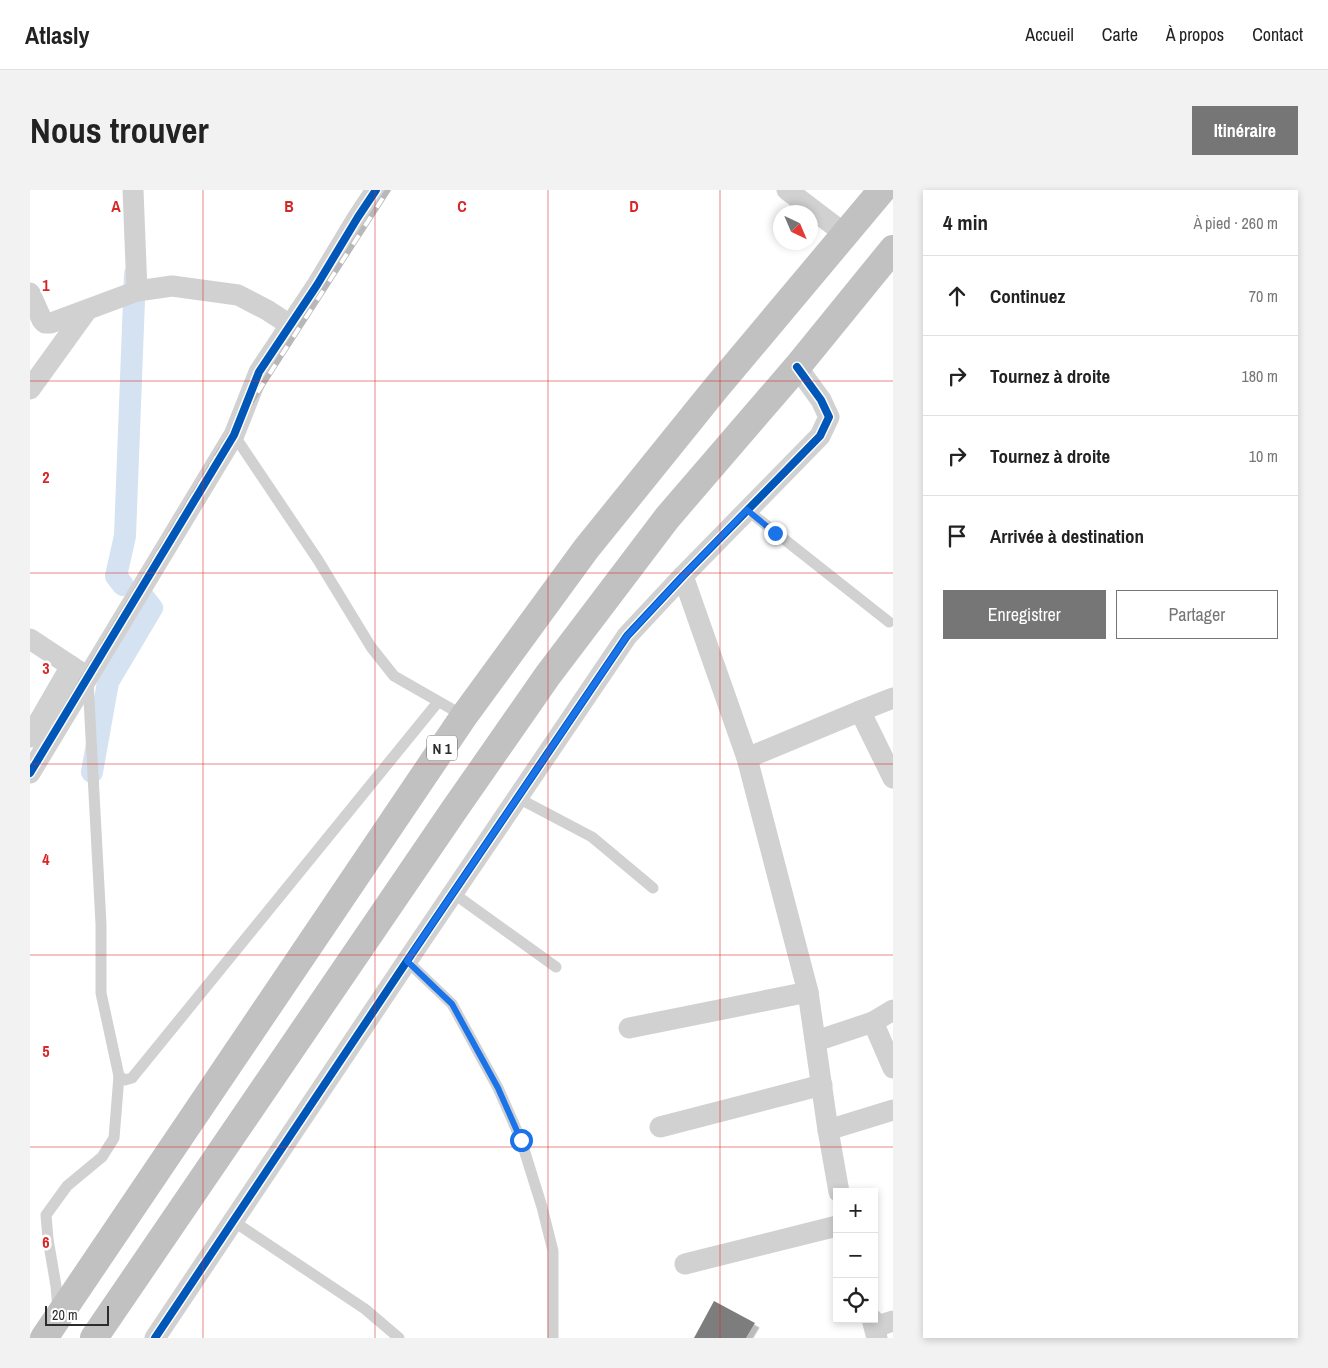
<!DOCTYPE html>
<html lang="fr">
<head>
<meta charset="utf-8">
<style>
  :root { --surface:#fff; --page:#f2f2f2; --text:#222; --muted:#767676; --line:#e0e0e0; --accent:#767676 }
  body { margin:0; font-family:"Archivo Narrow",sans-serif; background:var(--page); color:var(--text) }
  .controls { position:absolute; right:15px; bottom:15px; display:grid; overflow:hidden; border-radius:0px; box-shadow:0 2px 8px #0003 }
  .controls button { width:45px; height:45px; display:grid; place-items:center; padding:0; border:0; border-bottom:1px solid var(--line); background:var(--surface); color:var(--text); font:25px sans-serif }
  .compass { position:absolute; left:743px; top:15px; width:45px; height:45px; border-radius:50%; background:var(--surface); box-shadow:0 2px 8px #0003; rotate:136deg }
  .scale { position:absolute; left:15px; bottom:12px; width:64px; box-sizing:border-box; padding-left:5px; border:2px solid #2c2c2c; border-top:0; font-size:14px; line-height:18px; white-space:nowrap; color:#2c2c2c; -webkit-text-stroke:4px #fff; paint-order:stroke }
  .stop { position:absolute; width:15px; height:15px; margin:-11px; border:4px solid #1a73e8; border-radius:50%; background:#fff }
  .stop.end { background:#1a73e8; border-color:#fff; box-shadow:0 1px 5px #0008 }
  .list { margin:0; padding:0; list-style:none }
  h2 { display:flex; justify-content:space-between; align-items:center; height:65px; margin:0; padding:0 20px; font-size:21px }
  h2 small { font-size:16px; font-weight:400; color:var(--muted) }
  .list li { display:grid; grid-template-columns:32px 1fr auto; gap:15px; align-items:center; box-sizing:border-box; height:80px; padding:0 20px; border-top:1px solid var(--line) }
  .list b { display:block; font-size:19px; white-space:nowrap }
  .list em { font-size:16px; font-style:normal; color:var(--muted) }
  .actions { display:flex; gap:10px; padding:15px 20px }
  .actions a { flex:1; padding:11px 0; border:1px solid var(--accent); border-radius:0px; text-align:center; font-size:18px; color:var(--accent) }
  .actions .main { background:var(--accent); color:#fff }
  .icon { flex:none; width:28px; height:28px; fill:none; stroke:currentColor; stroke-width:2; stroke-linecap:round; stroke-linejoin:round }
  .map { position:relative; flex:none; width:863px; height:1148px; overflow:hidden; border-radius:0px }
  header { display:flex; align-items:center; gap:30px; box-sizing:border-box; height:70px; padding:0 25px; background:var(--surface); border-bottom:1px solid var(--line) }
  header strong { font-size:24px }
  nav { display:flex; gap:28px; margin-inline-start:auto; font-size:18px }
  .intro { display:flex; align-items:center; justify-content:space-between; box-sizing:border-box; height:120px; padding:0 30px }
  h1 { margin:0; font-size:35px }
  .button { padding:12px 22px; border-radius:0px; background:var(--accent); color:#fff; font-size:18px; font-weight:700 }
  main { display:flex; gap:30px; padding:0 30px }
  aside { flex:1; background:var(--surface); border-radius:0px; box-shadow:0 2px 8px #0003 }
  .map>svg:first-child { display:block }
</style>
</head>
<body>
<header>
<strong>Atlasly</strong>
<nav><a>Accueil</a><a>Carte</a><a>À propos</a><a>Contact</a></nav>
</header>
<div class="intro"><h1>Nous trouver</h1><a class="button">Itinéraire</a></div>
<main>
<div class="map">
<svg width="863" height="1148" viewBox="0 0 863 1148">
  <defs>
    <filter id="shadow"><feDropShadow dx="4.5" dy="4.5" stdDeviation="0" flood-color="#0004"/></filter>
  </defs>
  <rect width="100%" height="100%" fill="#fff"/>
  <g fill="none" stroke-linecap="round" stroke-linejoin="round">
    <g stroke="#d5e2f2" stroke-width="22">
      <polyline points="93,395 86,386 95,346 105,84"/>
      <polyline points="62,582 78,492 122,418 115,409"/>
    </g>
  </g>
  <polygon fill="#7d7d7d" filter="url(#shadow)" points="684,1111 725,1133 716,1148 664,1148"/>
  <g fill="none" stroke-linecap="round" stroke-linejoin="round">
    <g stroke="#d1d1d1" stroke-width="11">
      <polyline points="204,245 288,370 341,457 364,486 434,526"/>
      <polyline points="717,320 859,432"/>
      <polyline points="58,491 71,734 71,803 89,886 95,890 102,888 408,512"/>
      <polyline points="488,608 562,647 623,698"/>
      <polyline points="423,703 526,777"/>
      <polyline points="377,771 422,814 468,898 491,950 512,1017 523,1061 523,1148"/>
      <polyline points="203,1031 335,1119 369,1148"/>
      <polyline points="28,1119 26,1096 18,1049 16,1025 37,996 72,967 84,948 89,886"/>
    </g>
    <g stroke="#d1d1d1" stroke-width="21">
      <polyline points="103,0 107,101"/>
      <polyline points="757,0 815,44"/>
      <polyline points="0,103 12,130 15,133 21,133 107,101 142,96 208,105 237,120 260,135"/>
      <polyline points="0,199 57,120"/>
      <polyline points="653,386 717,568 778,802 798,940 809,1002"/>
      <polyline points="0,449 53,484"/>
      <polyline points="830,521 863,588"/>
      <polyline points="0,547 41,476"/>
      <polyline points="717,568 830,521 863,508"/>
      <polyline points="0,583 204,245 229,182 287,95 328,27 346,0"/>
      <polyline points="843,832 863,878"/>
      <polyline points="599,838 778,802"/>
      <polyline points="786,851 843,832 863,820"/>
      <polyline points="630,937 792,895"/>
      <polyline points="798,940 863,920"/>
      <polyline points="655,1074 807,1036"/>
      <polyline points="842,1129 847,1148"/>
      <polyline points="845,1137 863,1131"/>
      <polyline points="125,1148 377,771 597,446 653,386 790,246 799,227 791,210 767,177"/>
    </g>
    <g stroke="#c1c1c1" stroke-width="28">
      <polyline points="14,1148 434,526 556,359 686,198 852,0"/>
      <polyline points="64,1148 424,620 518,485 637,328 767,177 863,59"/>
    </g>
    <defs>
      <polyline id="rail" points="0,579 51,492 193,256 358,0"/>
    </defs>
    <use href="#rail" stroke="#b8b8b8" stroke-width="5.5"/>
    <use href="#rail" stroke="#fff" stroke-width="4" stroke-dasharray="11" stroke-linecap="butt"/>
    <defs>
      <g id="cycleway">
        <polyline points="0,583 204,245 229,182 287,95 328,27 346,0"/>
        <polyline points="125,1148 377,771 597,446 653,386 790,246 799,227 791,210 767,177"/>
      </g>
    </defs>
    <use href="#cycleway" stroke="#fff" stroke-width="11"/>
    <use href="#cycleway" stroke="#0057b8" stroke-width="8"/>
  </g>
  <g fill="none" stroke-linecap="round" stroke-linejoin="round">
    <polyline stroke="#1a73e8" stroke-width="6" points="491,950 468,898 422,814 377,771 597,446 653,386 717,320 745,343"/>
  </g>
  <path fill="none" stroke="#d62828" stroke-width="1" stroke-opacity="0.55" d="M 173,0 L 173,1148M 345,0 L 345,1148M 518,0 L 518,1148M 690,0 L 690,1148M 0,191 L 863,191M 0,383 L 863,383M 0,574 L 863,574M 0,765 L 863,765M 0,957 L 863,957"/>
  <g text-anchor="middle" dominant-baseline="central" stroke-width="5" stroke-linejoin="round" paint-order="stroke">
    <rect fill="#fff" stroke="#6b6b6b" stroke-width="1" x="397" y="545.5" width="30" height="25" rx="4"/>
    <g font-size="15" font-weight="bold" fill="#2c2c2c">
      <text x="412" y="558">N 1</text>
    </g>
  </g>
  <g font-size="16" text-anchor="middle" font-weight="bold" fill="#d62828" stroke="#fff" stroke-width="5" stroke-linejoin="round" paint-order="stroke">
    <text x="86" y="22">A</text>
    <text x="259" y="22">B</text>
    <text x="432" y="22">C</text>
    <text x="604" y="22">D</text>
    <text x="16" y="101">1</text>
    <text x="16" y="293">2</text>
    <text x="16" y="484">3</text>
    <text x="16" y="675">4</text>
    <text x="16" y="867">5</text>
    <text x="16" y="1058">6</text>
  </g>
</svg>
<div class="controls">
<button>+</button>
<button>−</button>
<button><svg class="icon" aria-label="locate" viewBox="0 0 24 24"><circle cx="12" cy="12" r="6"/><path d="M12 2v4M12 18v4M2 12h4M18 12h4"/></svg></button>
</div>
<svg class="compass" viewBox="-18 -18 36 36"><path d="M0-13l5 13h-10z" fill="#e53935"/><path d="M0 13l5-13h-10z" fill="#767676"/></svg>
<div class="scale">20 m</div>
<div class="stop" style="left:491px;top:950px"></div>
<div class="stop end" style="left:745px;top:343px"></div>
</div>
<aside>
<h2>4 min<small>À pied · 260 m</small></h2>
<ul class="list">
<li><svg class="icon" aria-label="ahead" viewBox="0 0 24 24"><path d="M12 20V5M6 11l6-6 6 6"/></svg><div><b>Continuez</b></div><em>70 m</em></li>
<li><svg class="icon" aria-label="right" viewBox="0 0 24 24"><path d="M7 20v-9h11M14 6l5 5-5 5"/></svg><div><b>Tournez à droite</b></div><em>180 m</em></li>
<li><svg class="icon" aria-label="right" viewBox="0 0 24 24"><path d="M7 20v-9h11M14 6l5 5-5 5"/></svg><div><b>Tournez à droite</b></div><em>10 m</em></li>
<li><svg class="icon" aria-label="arrive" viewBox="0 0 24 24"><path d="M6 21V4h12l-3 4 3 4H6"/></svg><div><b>Arrivée à destination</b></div></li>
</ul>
<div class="actions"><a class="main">Enregistrer</a><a>Partager</a></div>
</aside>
</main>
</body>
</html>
